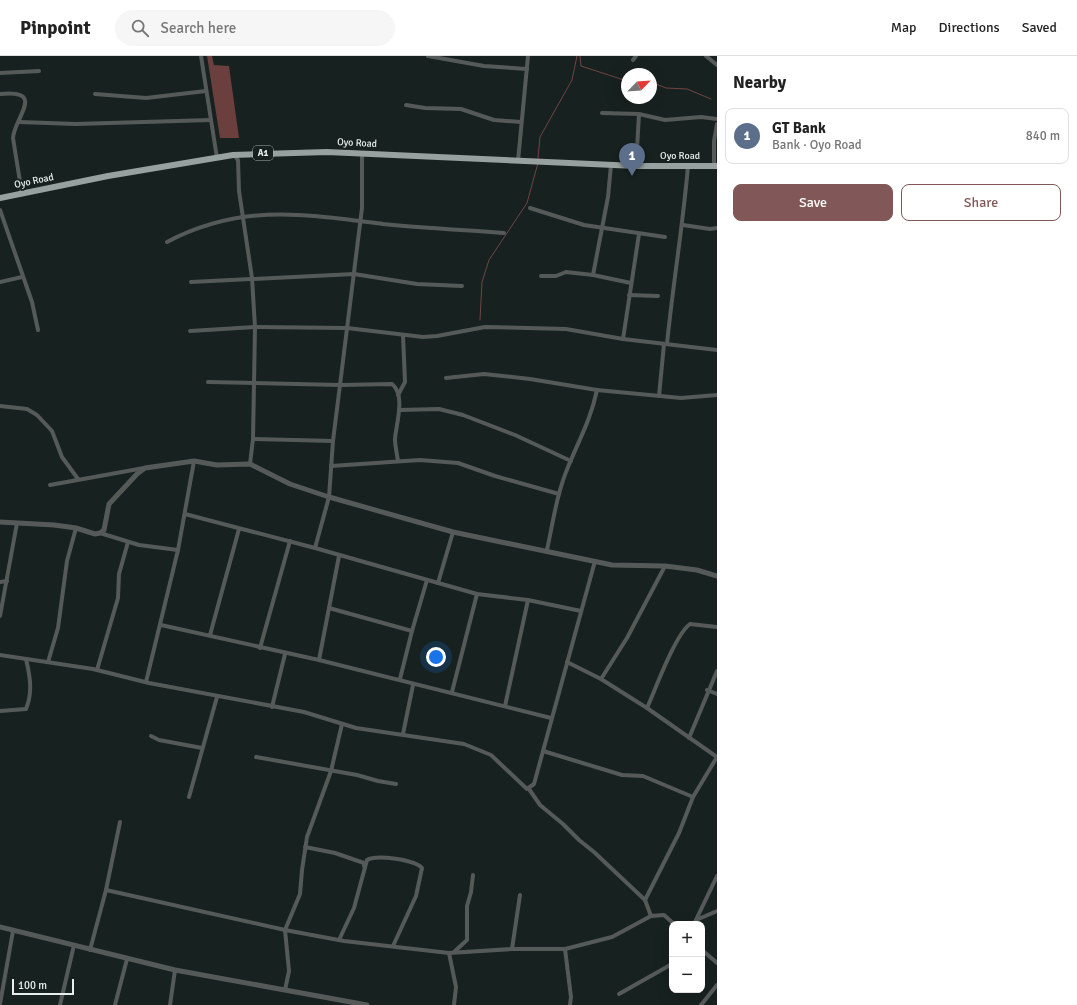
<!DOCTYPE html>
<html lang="en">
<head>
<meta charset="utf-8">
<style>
  :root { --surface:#fff; --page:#f6f6f6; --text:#222; --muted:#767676; --line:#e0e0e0; --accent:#815857 }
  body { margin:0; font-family:Signika,sans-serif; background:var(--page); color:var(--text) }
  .controls { position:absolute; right:12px; bottom:12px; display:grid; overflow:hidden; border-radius:8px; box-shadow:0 4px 16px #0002 }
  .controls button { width:36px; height:36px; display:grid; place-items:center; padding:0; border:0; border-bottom:1px solid var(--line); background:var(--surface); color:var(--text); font:20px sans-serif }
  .compass { position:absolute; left:621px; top:12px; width:36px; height:36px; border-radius:50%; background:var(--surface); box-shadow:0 4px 16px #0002; rotate:65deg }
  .scale { position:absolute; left:12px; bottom:10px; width:62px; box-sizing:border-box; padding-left:4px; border:2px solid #e7eeed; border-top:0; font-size:11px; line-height:14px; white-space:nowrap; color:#e7eeed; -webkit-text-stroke:3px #172120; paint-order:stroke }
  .you { position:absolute; left:436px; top:601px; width:14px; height:14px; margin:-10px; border:3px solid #fff; border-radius:50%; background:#1a73e8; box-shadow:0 0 0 6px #1a73e833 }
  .badge { display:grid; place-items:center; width:26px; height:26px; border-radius:50%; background:var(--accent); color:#fff; font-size:13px; font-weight:700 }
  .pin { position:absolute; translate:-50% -33px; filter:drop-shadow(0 1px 2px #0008) }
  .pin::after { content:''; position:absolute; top:21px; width:14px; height:12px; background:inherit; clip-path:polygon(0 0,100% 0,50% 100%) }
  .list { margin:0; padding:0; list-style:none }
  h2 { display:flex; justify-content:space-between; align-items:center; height:52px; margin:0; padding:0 16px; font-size:17px }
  h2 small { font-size:13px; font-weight:400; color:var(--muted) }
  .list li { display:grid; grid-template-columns:26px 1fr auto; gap:12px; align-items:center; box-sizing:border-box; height:56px; margin:0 8px 8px; padding:0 8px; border:1px solid var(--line); border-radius:8px }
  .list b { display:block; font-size:15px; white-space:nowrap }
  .list p { margin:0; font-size:13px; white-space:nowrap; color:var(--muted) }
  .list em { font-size:13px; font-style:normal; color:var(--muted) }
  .actions { display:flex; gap:8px; padding:12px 16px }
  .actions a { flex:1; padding:9px 0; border:1px solid var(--accent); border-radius:8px; text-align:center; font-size:14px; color:var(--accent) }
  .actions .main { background:var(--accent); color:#fff }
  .icon { flex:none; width:22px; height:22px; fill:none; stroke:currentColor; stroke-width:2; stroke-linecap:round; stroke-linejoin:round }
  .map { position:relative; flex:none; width:717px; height:949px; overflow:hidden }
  header { display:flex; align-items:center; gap:24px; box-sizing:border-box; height:56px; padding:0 20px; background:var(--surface); border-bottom:1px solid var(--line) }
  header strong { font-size:19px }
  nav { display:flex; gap:22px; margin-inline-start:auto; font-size:14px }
  .search { width:280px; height:36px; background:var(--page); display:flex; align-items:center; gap:10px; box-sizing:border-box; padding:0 14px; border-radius:22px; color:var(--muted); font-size:15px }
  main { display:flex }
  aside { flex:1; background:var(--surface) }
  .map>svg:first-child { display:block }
</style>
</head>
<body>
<header>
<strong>Pinpoint</strong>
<div class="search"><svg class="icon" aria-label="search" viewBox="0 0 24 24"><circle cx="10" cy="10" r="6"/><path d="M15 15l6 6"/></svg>Search here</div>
<nav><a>Map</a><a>Directions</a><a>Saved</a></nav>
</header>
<main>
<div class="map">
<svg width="717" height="949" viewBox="0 0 717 949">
  <rect width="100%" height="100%" fill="#172120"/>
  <polygon fill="#6a3f3d" points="207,0 212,0 214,9 229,10 239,82 220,82"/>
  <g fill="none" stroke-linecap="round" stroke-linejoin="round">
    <g stroke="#704543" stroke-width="1">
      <polyline points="580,0 581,10 627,25"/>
      <polyline points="651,26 666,32 687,33 711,43"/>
      <polyline points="538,102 540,81 572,24 577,0"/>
      <polyline points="480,264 482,226 489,204 527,147 538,107"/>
    </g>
    <g stroke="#555a59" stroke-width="4">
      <polyline points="201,0 217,102"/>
      <polyline points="428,0 484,10 527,13"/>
      <polyline points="706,0 717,9"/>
      <polyline points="633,4 636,0"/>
      <polyline points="0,17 39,15"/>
      <path d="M 0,38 C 47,33 14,62 13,82 L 22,138"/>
      <polyline points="95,38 146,42 206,35"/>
      <polyline points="406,49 425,52 461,53 494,64 521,66"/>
      <polyline points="602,57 639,58 665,64 701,61 717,63"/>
      <polyline points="19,66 76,68 211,64"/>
      <polyline points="234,99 238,104 239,135 252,222 255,271 253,383 250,408"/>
      <polyline points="518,105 528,0"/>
      <polyline points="636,110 639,58"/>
      <polyline points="714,110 714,85 717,68"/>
      <polyline points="530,152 584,169 665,181"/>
      <polyline points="0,154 32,246 38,274"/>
      <polyline points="683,169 710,173 717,172"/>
      <path d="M 167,186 C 241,147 304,158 383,168 C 423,172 463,174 504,177"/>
      <polyline points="593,219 608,141 611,109"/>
      <polyline points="541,220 556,220 566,216 593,219 631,227"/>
      <polyline points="0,226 22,221"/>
      <polyline points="191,226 354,218 417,228 462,230"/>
      <polyline points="629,239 658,240"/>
      <polyline points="190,275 255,271 347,272 423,281 437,280 485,271 566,273 623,283 717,294"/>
      <polyline points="623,283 639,178"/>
      <path d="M 667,288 C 673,228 683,169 688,110"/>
      <polyline points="446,322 484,318 530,323 597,334 681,342 717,339"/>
      <path d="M 208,326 L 340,329 L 392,328 C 406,339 396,368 395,383 C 395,390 397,398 398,405"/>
      <polyline points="398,339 405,326 403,279"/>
      <polyline points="659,340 664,288"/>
      <polyline points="0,350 27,353 37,359 52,375 62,401 78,423"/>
      <polyline points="399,354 439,353 463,359 515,379 571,405"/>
      <polyline points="253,383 333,385"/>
      <polyline points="331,410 420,404 458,407 495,420 559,438"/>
      <polyline points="50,429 144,412"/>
      <polyline points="185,458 315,492 477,538 528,544 581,555"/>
      <polyline points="100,477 139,489 178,494"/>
      <polyline points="315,492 329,441 333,385 362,152 362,98"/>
      <path d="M 547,494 C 553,466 557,437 568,411 C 579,384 591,363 597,334"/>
      <polyline points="0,526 7,525"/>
      <polyline points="438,527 453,476"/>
      <polyline points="329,552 412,575"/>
      <polyline points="0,560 17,467"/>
      <polyline points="161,569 319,604 551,662"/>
      <polyline points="210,579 239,473"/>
      <polyline points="260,592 290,485"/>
      <polyline points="0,599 93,613 149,627 304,656 356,672 464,688 491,699 527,733 534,728 595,505"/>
      <polyline points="319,604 339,500"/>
      <polyline points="48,606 58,572 67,505 76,472"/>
      <polyline points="567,606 601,623 647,652 717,701"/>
      <polyline points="97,614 118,542 119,518 128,486"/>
      <polyline points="400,623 412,575 427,524"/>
      <polyline points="601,623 627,582 665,510"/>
      <polyline points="146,626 178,494 194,405"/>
      <polyline points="707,634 717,638"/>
      <polyline points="452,636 477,538"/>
      <polyline points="505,650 528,544"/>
      <polyline points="272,651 285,598"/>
      <path d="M 647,652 C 656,632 675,579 690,568 L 717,571"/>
      <path d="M 0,655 L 26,653 C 33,636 30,620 26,603"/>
      <polyline points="403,678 413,629"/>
      <polyline points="151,680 159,684 202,692"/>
      <polyline points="689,682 717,615"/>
      <polyline points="543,695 622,719 643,720 693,741"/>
      <polyline points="256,701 357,719 378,725 396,728"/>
      <polyline points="529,733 540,749 563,768 579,784 594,796 645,844 651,860 664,859 674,868"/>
      <polyline points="189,741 217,641"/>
      <polyline points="305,791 335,797 364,807 364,810"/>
      <polyline points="106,834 285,874 344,885 449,897 512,893 565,893 612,881 651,860"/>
      <polyline points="645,844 679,777 693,741 717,701"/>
      <polyline points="696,864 717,855"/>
      <polyline points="694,868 717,820"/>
      <path d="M 339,884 L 354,852 L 367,804 C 377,798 415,804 422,812 L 416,840 L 393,890"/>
      <polyline points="512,893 520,839"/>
      <polyline points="565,893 571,941 570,949"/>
      <polyline points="90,894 106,834 120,766"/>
      <polyline points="702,894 717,907"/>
      <polyline points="454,896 467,884 467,850 471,836 473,819"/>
      <polyline points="449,897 456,931 454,949"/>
      <polyline points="285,934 289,915 285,874 300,838 302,814 307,781 331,715 342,668"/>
      <polyline points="619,938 672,908"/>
      <polyline points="0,948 13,875"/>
      <polyline points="60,949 74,889"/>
      <polyline points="115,949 127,903"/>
      <polyline points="170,949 175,914"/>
      <polyline points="701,949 717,929"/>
    </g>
    <g stroke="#555a59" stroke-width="5">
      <polyline points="0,466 54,469 76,472 95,478 100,477 104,474 109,448 137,418 145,412 194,405 217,409 250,408 290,428 329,441 453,476 612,509 665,510 697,514 717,520"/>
      <polyline points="0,871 175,914 367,949"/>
    </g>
    <polyline stroke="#96a1a0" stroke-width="6" points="0,142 108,120 233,99 327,96 636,110 717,110"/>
  </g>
  <g text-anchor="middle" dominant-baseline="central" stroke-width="4" stroke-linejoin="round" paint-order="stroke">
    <rect fill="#172120" stroke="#a9b0b0" stroke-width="1" x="253" y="90" width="20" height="14" rx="3"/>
    <g font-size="9" font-weight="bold" fill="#e7eeed">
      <text x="263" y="97">A1</text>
    </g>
    <g font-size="10" fill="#e7eeed" stroke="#172120">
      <text transform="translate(357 87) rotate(3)">Oyo Road</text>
      <text x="680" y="100">Oyo Road</text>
      <text transform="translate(34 125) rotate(-12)">Oyo Road</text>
    </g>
  </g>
</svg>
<div class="controls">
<button>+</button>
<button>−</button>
</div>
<svg class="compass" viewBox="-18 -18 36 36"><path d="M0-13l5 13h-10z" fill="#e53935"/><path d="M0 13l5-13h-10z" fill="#767676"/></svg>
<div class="scale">100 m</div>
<div class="you"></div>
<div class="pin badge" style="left:632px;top:120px;background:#5c6f8a">1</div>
</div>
<aside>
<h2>Nearby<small></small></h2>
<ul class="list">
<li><span class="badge" style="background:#5c6f8a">1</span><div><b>GT Bank</b><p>Bank · Oyo Road</p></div><em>840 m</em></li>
</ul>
<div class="actions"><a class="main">Save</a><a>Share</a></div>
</aside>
</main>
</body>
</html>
